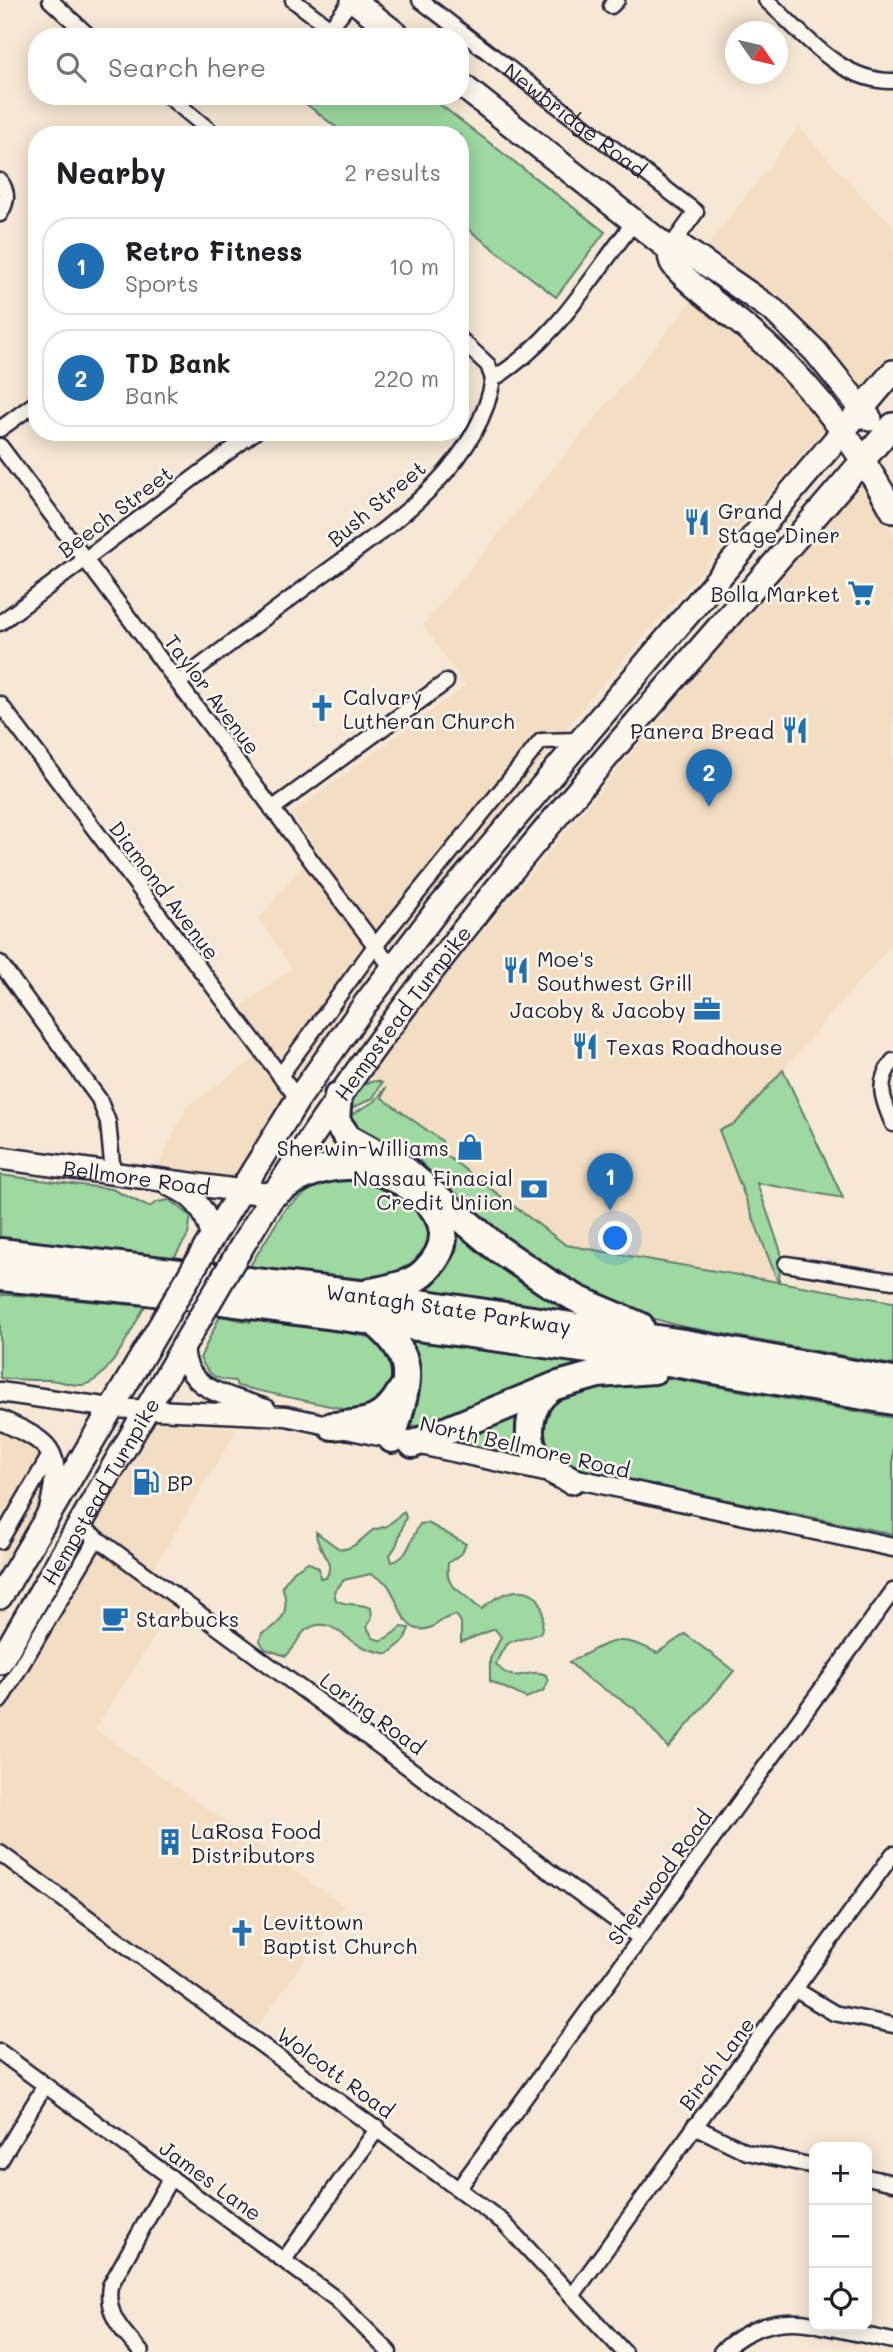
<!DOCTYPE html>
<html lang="en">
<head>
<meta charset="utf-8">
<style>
  :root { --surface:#fff; --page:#f2f2f2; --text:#202124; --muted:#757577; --line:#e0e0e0; --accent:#1f6fb2 }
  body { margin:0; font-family:Mali,sans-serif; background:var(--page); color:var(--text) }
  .controls { position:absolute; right:21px; bottom:21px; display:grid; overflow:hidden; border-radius:14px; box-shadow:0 4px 18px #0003 }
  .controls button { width:63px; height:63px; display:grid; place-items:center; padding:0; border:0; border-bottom:2px solid var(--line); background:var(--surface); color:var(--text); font:35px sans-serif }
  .compass { position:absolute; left:725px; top:21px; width:63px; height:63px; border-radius:50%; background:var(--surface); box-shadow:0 4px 18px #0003; rotate:124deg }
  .you { position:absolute; left:616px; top:1239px; width:24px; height:24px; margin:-18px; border:5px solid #fff; border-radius:50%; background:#1a73e8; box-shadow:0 0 0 10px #1a73e833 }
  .badge { display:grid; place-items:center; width:46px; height:46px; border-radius:50%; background:var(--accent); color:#fff; font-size:23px; font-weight:700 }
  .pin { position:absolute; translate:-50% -58px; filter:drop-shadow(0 2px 4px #0008) }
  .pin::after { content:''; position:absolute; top:37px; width:24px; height:21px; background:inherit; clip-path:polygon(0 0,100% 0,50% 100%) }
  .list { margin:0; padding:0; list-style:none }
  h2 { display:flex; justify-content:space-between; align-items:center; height:91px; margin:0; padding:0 28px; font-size:30px }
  h2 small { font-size:23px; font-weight:400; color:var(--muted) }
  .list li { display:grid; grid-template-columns:46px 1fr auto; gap:21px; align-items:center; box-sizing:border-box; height:98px; margin:0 14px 14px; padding:0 14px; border:2px solid var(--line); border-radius:28px }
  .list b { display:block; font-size:26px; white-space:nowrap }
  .list p { margin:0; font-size:23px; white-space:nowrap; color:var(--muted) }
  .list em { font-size:23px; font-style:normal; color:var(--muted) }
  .icon { flex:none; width:38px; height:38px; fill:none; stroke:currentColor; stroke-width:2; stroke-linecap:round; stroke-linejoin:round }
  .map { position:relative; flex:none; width:893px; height:2352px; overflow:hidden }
  .search { position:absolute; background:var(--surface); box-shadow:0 4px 18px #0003; left:28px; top:28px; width:441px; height:77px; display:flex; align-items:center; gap:18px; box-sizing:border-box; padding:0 24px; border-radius:28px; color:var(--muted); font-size:26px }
  .panel { position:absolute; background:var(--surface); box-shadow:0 4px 18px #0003; left:28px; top:126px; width:441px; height:315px; border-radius:28px }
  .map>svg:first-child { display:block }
</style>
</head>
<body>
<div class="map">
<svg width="893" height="2352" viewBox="0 0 893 2352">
  <rect width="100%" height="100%" fill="#f6e8d4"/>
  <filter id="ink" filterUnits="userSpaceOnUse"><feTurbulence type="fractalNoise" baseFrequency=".0143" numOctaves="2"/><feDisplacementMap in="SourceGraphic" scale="14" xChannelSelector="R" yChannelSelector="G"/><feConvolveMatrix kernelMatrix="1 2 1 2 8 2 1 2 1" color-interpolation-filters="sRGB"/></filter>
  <g filter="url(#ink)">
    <g fill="#f3dec3">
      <polygon points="799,127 870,205 893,225 893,350 583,707 303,1072 235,1182 154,1175 186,1107 260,1055 228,1016 292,968 259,919 316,849 292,813 465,686 423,625 721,267 702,253"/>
      <polygon points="860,480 893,535 893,943 735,1124 719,1130 779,1282 566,1245 443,1153 442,1141 381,1098 387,1089 382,1083 373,1081 360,1087 436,987"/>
      <polygon points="151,1422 238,1428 152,1571 183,1592 95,1729 344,1906 254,2031 0,1842 0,1682"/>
      <polygon points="0,1423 65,1463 0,1568"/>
    </g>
    <g fill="#9dd9a0" stroke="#607e6e" stroke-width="2">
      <polygon points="310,96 429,96 605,232 556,297 460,223 460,135 346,135 305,103"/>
      <polygon points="783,1070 843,1198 757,1183 781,1252 779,1282 893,1302 893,1365 680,1326 619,1309 571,1288 485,1229 421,1162 363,1135 347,1123 351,1115 375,1101 386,1087 382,1098 442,1141 443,1153 566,1245 778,1282 719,1130 735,1124"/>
      <path d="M 378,1081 L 382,1083 L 373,1098 L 347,1111 L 344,1108 C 354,1095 360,1081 378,1081 Z"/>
      <polygon points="0,1175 112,1189 149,1207 157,1202 170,1200 191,1216 188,1235 169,1266 51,1244 0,1239"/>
      <polygon points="327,1177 386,1179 433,1218 423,1266 379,1280 320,1275 245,1274 285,1209"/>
      <polygon points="451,1223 576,1311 539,1313 416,1296"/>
      <path d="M 0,1295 L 16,1295 L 145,1306 C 132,1328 109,1382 82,1385 C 71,1386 60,1380 49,1380 C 33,1380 17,1380 0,1378 Z"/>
      <path d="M 255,1314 L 369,1337 C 392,1347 394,1360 399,1383 L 367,1414 L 237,1386 L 235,1381 C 216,1380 208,1375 200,1358 L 220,1316 L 250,1322 Z"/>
      <path d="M 405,1338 L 605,1361 C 562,1379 445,1437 404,1424 Z"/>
      <polygon points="632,1377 669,1378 893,1418 893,1534 559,1465 540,1442 546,1405 560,1391"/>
      <polygon points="523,1409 527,1459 456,1443 455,1440"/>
      <path d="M 404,1512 L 406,1517 L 396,1546 L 390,1555 L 392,1562 C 409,1558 411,1537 420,1524 L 428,1523 L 466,1544 L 462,1553 L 448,1563 C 445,1585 454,1586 469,1599 C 474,1603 475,1606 482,1609 C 512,1580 552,1584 541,1632 C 519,1646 509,1629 496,1664 C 515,1688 528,1666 546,1675 L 548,1682 L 543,1691 L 526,1698 L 490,1681 L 490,1659 L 501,1637 L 495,1629 L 461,1642 L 461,1622 L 456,1615 C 441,1618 442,1622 432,1627 C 401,1641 399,1595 386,1583 C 382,1579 376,1577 371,1574 L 344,1580 L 334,1592 L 336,1600 C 347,1607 359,1602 371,1608 L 372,1617 L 367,1627 L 373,1638 L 382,1641 L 402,1627 L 409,1628 L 404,1641 L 388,1654 C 379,1652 369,1650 361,1646 C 343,1638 328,1614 306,1630 C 298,1636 295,1648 286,1656 L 265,1649 L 260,1641 L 262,1633 C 285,1624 290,1608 282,1586 L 294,1571 L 308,1562 L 319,1568 L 320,1578 L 326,1578 C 337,1559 316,1552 316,1532 L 338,1548 L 346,1549 L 355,1545 L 373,1530 L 387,1526 Z"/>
      <path d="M 685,1634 L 734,1671 L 668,1748 L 634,1708 L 588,1679 L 569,1662 C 608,1644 615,1630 657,1653 Z"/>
    </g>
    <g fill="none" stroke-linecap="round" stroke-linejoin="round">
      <defs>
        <g id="minor">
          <polyline points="50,0 90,37"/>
          <polyline points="293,0 330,28 352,0"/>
          <path id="s1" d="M 420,0 L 696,212 L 669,249"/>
          <path d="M 766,0 C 803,33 840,82 893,81"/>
          <polyline points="611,6 617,0"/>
          <polyline points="168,96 215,135"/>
          <path d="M 0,181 C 9,193 7,202 0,214"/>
          <polyline points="460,339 488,365 493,379"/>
          <polyline points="0,429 37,402"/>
          <polyline points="0,446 392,968"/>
          <polyline points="0,623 255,432"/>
          <path d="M 178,683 C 222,650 266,617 310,584 C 380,532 478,472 493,379 C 557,340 590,278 635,221"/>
          <polyline points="0,704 298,1099"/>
          <polyline points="272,809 446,682"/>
          <polyline points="0,963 99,1099 108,1122 113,1173"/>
          <path d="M 893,1061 C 875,1083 883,1101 893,1124"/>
          <polyline points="280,1076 375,946 541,741 579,740"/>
          <polyline points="786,1264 893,1281"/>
          <polyline points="79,1525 640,1938"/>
          <polyline points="0,1541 50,1455"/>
          <polyline points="0,1701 97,1538"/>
          <polyline points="0,1853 503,2222 624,2352"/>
          <polyline points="796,1990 834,2013 893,2025"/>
          <polyline points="0,2052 336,2299 389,2352"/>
          <polyline points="694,2126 747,2152 814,2166"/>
          <polyline points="0,2161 45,2085"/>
          <polyline points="867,2177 893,2183"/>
          <polyline points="459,2188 893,1591"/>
          <polyline points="284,2260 378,2128"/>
          <polyline points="572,2296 893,1854"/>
          <polyline points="821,2326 893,2341"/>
          <path d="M 141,2352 C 123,2332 105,2314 110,2286 L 171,2177"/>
          <path d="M 721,2352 C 748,2327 778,2317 814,2324"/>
        </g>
        <g id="tertiary">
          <path d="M 185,1343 C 180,1390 230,1396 266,1409"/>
          <polyline points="0,1392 111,1408 286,1416 893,1547"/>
          <path d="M 0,1420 C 49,1442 63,1448 50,1505"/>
        </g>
        <g id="secondary">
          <path id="s2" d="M 0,1158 L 272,1195"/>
          <path d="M 169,1185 C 194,1194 206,1210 212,1236"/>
        </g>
        <g id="primary">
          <polyline points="353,0 400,37"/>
          <path d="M 460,84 L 669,249 C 670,253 670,261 673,264 C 680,276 717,304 729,314 C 800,368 850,433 893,511"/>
          <polyline points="669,249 683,248 774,311 815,351 870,419"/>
          <polyline points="206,1247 298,1099 366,1003 438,909 893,372"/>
          <path id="s3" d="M 239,1251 C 419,949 667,694 893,425"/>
          <polyline points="0,1597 166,1316"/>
          <path id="s4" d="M 0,1662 L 198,1321"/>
        </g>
        <g id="motorway">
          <polyline points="338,1096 336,1121 348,1138 401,1167 497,1248 547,1282 579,1300 640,1326"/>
          <path d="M 272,1195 C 295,1178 321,1165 351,1166 C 399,1169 479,1219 425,1271 C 412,1285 389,1288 371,1292"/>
          <path id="s5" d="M 0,1252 L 367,1295 L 684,1343 L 893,1381"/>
          <polyline points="0,1277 139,1290 627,1355 893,1401"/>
          <path d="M 373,1321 C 422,1359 406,1386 392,1439"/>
          <path d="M 550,1389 C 529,1403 523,1438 539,1459 C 546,1469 560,1474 571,1480"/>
          <path d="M 332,1426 C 367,1423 383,1423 401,1391"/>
          <polyline points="413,1444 555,1386 598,1374 654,1370"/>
        </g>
      </defs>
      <use href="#minor" stroke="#22223b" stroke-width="19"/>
      <use href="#tertiary" stroke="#22223b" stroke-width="23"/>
      <use href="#secondary" stroke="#22223b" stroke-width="26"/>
      <use href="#primary" stroke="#22223b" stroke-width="28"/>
      <use href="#motorway" stroke="#22223b" stroke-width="32"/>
      <use href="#minor" stroke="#fbf7ec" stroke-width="14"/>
      <use href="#tertiary" stroke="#fbf7ec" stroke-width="18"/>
      <use href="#secondary" stroke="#fbf7ec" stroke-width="21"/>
      <use href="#primary" stroke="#fbf7ec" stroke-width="23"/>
      <use href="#motorway" stroke="#fbf7ec" stroke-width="26"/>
      <defs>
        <g id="primary-bridge">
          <polyline points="166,1316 206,1247"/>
          <polyline points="198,1321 239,1251"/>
        </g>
      </defs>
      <use href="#primary-bridge" stroke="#22223b" stroke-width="28" stroke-linecap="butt"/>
      <use href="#primary-bridge" stroke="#fbf7ec" stroke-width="23"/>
    </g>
  </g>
  <defs>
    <symbol id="restaurant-bare" viewBox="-9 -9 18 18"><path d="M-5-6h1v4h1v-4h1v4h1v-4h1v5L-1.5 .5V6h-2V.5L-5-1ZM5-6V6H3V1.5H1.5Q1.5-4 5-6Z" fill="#1f6fb2" stroke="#fbf7ec" stroke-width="2.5" paint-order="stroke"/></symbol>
    <symbol id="supermarket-bare" viewBox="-9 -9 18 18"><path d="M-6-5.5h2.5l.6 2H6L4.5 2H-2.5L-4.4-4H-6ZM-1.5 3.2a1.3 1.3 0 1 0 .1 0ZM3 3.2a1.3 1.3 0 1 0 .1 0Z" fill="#1f6fb2" stroke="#fbf7ec" stroke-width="2.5" paint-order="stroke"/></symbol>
    <symbol id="church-bare" viewBox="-9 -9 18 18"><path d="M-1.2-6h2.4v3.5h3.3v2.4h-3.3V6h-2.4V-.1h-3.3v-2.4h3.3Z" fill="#1f6fb2" stroke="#fbf7ec" stroke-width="2.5" paint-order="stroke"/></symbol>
    <symbol id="office-bare" viewBox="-9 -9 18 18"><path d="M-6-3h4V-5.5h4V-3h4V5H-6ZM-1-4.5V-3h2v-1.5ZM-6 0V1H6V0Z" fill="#1f6fb2" stroke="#fbf7ec" stroke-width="2.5" paint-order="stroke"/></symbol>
    <symbol id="shop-bare" viewBox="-9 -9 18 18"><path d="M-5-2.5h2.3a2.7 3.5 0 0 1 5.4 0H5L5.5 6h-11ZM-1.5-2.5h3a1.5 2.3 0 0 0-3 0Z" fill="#1f6fb2" stroke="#fbf7ec" stroke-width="2.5" paint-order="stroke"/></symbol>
    <symbol id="bank-bare" viewBox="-9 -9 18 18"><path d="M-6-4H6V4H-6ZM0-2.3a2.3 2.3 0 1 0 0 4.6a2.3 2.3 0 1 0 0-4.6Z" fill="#1f6fb2" stroke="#fbf7ec" stroke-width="2.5" paint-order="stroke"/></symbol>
    <symbol id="fuel-bare" viewBox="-9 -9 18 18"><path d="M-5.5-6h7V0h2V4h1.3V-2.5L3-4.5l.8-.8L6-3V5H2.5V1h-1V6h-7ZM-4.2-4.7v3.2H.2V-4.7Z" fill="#1f6fb2" stroke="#fbf7ec" stroke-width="2.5" paint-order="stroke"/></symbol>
    <symbol id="cafe-bare" viewBox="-9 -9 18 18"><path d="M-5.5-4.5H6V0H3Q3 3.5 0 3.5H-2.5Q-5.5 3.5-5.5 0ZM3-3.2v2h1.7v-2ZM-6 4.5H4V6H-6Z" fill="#1f6fb2" stroke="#fbf7ec" stroke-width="2.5" paint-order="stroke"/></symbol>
    <symbol id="building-bare" viewBox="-9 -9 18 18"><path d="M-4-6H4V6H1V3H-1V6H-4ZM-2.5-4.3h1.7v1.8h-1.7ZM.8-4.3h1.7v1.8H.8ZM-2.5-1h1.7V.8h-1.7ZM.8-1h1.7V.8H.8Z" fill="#1f6fb2" stroke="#fbf7ec" stroke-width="2.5" paint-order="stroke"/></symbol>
  </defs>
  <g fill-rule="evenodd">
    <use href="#restaurant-bare" x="678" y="503" width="38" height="38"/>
    <use href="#supermarket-bare" x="842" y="574" width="38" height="38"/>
    <use href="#church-bare" x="303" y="689" width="38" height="38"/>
    <use href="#restaurant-bare" x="776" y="711" width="38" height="38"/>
    <use href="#restaurant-bare" x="497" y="951" width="38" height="38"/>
    <use href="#office-bare" x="688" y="990" width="38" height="38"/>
    <use href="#restaurant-bare" x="566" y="1027" width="38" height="38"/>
    <use href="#shop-bare" x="451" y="1128" width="38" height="38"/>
    <use href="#bank-bare" x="515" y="1170" width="38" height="38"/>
    <use href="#fuel-bare" x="127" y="1463" width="38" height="38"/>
    <use href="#cafe-bare" x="96" y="1599" width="38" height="38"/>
    <use href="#building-bare" x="151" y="1823" width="38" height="38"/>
    <use href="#church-bare" x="223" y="1914" width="38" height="38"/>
  </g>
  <g text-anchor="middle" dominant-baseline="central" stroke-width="5" stroke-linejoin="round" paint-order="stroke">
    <g font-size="21" fill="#22223b" stroke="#fbf7ec">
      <text stroke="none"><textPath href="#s1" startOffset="196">Newbridge Road</textPath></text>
      <text transform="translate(376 503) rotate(-40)">Bush Street</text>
      <text transform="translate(115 511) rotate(-37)">Beech Street</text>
      <text transform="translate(213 694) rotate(53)">Taylor Avenue</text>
      <text transform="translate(165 890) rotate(53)">Diamond Avenue</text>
      <text stroke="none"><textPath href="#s3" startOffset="289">Hempstead Turnpike</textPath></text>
      <text stroke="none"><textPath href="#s2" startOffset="138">Bellmore Road</textPath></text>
      <text stroke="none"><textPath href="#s5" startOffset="452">Wantagh State Parkway</textPath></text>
      <text transform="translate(525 1446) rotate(13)">North Bellmore Road</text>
      <text stroke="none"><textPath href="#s4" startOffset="198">Hempstead Turnpike</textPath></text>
      <text transform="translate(373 1713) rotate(36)">Loring Road</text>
      <text transform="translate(659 1877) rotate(-54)">Sherwood Road</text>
      <text transform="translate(716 2063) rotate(-53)">Birch Lane</text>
      <text transform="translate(336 2072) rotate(36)">Wolcott Road</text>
      <text transform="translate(211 2180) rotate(36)">James Lane</text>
    </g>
    <g font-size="21" fill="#22223b" stroke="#fbf7ec" text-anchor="start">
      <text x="718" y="510">Grand<tspan x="718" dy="24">Stage Diner</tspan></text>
      <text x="840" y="593" text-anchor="end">Bolla Market</text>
      <text x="343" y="696">Calvary<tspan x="343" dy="24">Lutheran Church</tspan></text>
      <text x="774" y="730" text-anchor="end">Panera Bread</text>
      <text x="537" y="958">Moe's<tspan x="537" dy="24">Southwest Grill</tspan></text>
      <text x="686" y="1009" text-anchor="end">Jacoby &amp; Jacoby</text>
      <text x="606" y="1046">Texas Roadhouse</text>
      <text x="449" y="1147" text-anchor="end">Sherwin-Williams</text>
      <text x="513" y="1177" text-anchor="end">Nassau Finacial<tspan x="513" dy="24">Credit Uniion</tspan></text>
      <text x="167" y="1482">BP</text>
      <text x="136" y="1618">Starbucks</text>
      <text x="191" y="1830">LaRosa Food<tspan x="191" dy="24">Distributors</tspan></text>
      <text x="263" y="1921">Levittown<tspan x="263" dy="24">Baptist Church</tspan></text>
    </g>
  </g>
</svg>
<div class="controls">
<button>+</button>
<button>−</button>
<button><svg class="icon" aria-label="locate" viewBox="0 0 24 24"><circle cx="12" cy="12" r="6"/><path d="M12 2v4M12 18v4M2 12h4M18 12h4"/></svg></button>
</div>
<svg class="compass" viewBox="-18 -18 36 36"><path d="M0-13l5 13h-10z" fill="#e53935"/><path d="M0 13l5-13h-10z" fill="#757577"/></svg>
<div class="you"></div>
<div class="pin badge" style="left:610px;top:1211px">1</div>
<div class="pin badge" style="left:709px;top:807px">2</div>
<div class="search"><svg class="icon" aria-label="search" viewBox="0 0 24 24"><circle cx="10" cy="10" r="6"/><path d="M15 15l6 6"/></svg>Search here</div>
<section class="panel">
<h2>Nearby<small>2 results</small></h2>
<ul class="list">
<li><span class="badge">1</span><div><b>Retro Fitness</b><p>Sports</p></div><em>10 m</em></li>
<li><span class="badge">2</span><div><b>TD Bank</b><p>Bank</p></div><em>220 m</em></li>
</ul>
</section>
</div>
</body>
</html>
